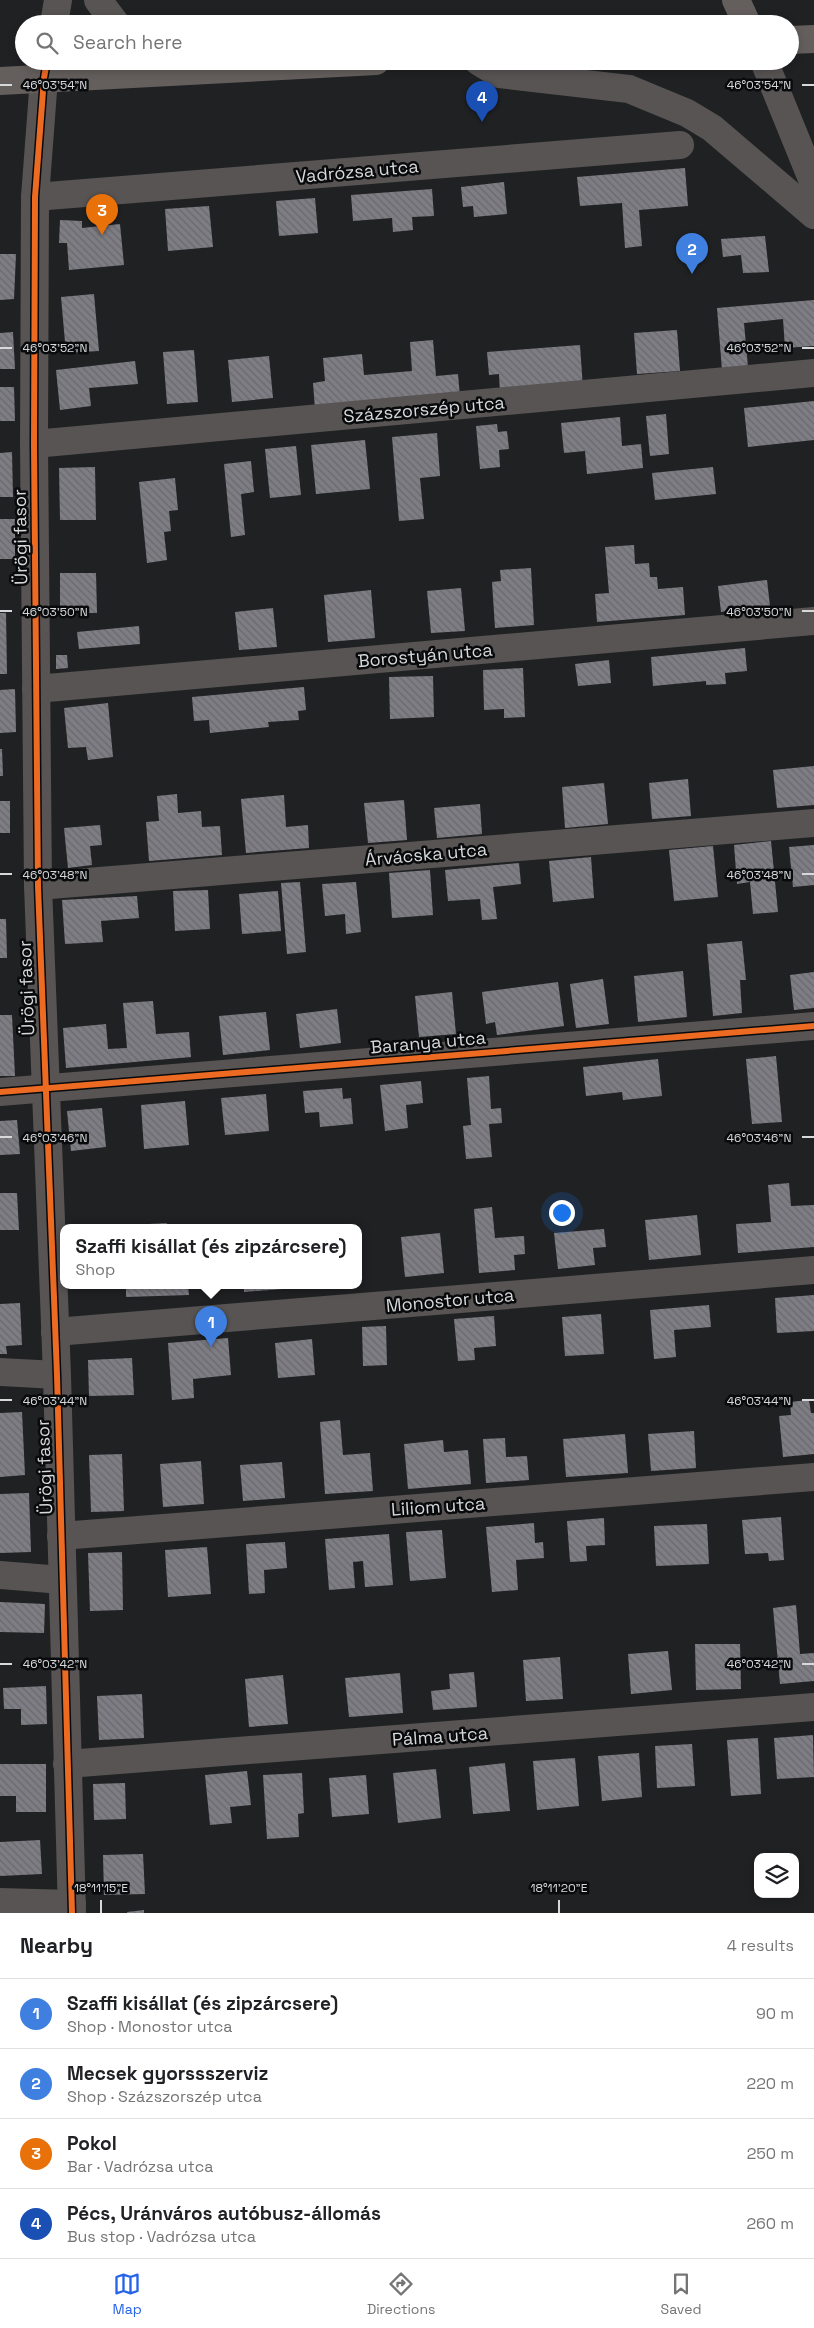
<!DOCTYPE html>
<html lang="en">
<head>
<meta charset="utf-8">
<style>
  :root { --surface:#fff; --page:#f6f6f6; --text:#202124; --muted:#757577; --line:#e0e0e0; --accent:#2563eb }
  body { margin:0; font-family:"Space Grotesk",sans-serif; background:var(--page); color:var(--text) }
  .controls { position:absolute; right:15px; bottom:15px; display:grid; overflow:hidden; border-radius:10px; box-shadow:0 2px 8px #0003 }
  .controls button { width:45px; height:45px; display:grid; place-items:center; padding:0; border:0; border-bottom:1px solid var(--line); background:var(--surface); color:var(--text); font:25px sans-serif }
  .you { position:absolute; left:561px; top:1212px; width:18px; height:18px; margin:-12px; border:4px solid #fff; border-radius:50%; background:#1a73e8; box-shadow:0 0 0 8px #1a73e833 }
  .badge { display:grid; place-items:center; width:32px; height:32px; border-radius:50%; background:var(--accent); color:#fff; font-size:16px; font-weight:700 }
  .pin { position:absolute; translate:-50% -41px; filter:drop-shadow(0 1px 2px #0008) }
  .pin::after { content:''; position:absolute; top:26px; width:18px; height:15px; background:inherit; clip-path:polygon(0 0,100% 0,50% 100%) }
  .popup { position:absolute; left:60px; top:1224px; width:302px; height:65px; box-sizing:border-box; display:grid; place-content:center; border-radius:10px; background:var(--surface); filter:drop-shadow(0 1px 4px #0005); font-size:16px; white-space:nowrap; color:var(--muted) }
  .popup b { font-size:19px; color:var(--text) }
  .popup::after { content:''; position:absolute; left:50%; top:100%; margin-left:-10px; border:10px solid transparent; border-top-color:var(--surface) }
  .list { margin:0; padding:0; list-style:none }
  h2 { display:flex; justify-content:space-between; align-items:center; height:65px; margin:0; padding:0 20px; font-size:21px }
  h2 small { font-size:16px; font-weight:400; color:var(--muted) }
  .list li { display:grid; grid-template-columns:32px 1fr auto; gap:15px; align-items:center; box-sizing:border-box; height:70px; padding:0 20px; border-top:1px solid var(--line) }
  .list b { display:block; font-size:19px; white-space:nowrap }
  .list p { margin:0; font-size:16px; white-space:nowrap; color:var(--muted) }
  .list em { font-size:16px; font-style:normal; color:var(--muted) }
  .icon { flex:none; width:28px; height:28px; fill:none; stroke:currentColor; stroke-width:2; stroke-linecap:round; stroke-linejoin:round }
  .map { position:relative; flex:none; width:814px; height:1913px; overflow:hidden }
  .search { position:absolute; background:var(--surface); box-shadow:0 2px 8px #0003; left:15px; right:15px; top:15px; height:55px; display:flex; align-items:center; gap:12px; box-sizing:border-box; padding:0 18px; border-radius:28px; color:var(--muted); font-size:19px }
  .sheet { height:345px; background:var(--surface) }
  nav { display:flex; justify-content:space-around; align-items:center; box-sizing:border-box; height:70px; border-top:1px solid var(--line); background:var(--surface); font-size:14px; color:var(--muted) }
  nav a { display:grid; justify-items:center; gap:2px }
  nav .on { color:var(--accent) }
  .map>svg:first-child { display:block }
</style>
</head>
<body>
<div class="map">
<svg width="814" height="1913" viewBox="0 0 814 1913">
  <defs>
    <pattern id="building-back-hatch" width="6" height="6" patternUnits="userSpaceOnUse" patternTransform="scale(1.25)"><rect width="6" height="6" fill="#7e7d84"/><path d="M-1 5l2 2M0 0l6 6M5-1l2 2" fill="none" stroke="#68686d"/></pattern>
  </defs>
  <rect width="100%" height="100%" fill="#202123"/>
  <g fill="url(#building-back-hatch)">
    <polygon points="685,168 688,206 639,210 642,246 625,248 622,203 580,206 577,177"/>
    <polygon points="504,182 507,214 474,217 473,206 463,207 461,187"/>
    <polygon points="432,189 434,216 412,217 413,230 393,232 392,218 353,221 351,195"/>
    <polygon points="315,198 318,233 279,236 276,201"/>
    <polygon points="209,206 213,247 168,251 165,209"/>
    <polygon points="60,220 82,221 82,228 120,224 124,265 69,270 67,243 59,243"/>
    <polygon points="765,236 769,272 743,273 741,255 723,257 721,239"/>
    <polygon points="0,254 16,254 14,299 0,300"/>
    <polygon points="94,294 99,351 66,353 61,297"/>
    <polygon points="814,300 814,346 785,348 783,319 744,323 748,367 722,370 717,308"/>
    <polygon points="677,330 680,371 637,374 634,333"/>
    <polygon points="13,332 15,369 0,369 0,333"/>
    <polygon points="433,340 436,376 458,374 460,397 315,409 313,383 325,381 323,358 362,354 364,375 412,371 410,342"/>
    <polygon points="580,345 583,388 500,394 499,374 489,375 487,352"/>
    <polygon points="194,350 198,402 167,404 163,352"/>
    <polygon points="269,356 273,398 232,402 228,360"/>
    <polygon points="135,361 138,384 89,388 91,406 60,410 56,370"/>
    <polygon points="0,387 14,387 15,421 0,421"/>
    <polygon points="814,401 814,440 748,447 744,408"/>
    <polygon points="666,414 669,454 650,456 646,416"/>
    <polygon points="620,417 622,446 641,444 643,468 587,474 585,451 564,453 561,423"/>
    <polygon points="497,424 498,432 507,431 509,449 499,450 500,467 480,469 476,426"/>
    <polygon points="437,433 440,476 420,478 424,519 399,521 392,437"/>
    <polygon points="365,440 370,489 316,494 311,445"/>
    <polygon points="296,446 301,495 270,498 265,449"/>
    <polygon points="12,452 13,497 0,497 0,453"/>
    <polygon points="251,461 254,492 241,494 245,535 231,537 224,464"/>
    <polygon points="95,467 96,520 60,520 59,468"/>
    <polygon points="713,467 716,494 655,500 652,473"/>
    <polygon points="175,478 178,510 169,511 171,531 164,532 167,560 147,563 139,482"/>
    <rect x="0" y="519" width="15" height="40"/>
    <polygon points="634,545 635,564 649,563 650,577 657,577 658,589 683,587 685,615 597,622 595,594 609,593 605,547"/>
    <polygon points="531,568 534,625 495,628 492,582 501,581 500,570"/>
    <polygon points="60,573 96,573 97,613 60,613"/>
    <polygon points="767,580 770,606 721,612 718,586"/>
    <polygon points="461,588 465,631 431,633 427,591"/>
    <polygon points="371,590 375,638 328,642 324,595"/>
    <polygon points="273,608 277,647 239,650 235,612"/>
    <polygon points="0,613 6,613 7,674 0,674"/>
    <polygon points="139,626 140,644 79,649 77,632"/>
    <polygon points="745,648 747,671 725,673 726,684 706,685 706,681 653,686 651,657"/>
    <polygon points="56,655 67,655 68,668 56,669"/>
    <polygon points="609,660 611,683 578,686 575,664"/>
    <polygon points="523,668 525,717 504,718 504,709 484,710 483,670"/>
    <polygon points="433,676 434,717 390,719 389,677"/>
    <polygon points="304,687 306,710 298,711 299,720 268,722 269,727 210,733 209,720 194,721 192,697"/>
    <polygon points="15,689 16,732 0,733 0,690"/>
    <polygon points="108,703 113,757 88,760 86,747 68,748 64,708"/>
    <polygon points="0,749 2,749 3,776 0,776"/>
    <polygon points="814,766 814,805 777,808 773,770"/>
    <polygon points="688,779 691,816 652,819 649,783"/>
    <polygon points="604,783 608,824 565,828 562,787"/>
    <polygon points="177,794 178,813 201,811 202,827 220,826 222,855 149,861 146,822 159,821 157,796"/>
    <polygon points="284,795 286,827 308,825 309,848 246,853 241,799"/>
    <polygon points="404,800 407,840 368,843 364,803"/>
    <rect x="0" y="801" width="10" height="32"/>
    <polygon points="480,804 482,834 437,838 434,808"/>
    <polygon points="100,825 102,845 90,846 92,865 68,868 64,828"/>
    <polygon points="771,841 778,912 753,914 750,882 737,884 734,845"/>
    <polygon points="814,845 814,885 793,887 789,847"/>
    <polygon points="713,846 718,897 674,901 669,850"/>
    <polygon points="591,857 594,898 553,902 549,861"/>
    <polygon points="519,863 521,884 493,887 497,919 482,920 480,899 448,901 445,870"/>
    <polygon points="430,870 433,915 392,918 389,873"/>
    <polygon points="300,882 306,952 287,954 281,883"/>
    <polygon points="356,882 361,932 346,934 345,914 325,916 322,884"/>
    <polygon points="208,890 210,929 175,931 173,891"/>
    <polygon points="278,891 281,931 242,934 239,894"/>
    <polygon points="137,896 139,918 101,921 103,942 65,944 62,900"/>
    <polygon points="0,919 6,919 7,958 0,958"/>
    <polygon points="742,941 746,980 740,980 742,1013 713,1016 707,944"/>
    <polygon points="683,971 687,1017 638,1022 634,976"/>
    <polygon points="814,972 814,1008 794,1010 790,975"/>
    <polygon points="603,979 609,1024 576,1028 570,984"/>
    <polygon points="558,982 564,1026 497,1035 495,1022 486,1024 482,992"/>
    <polygon points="452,992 456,1034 419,1037 415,996"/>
    <polygon points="153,1001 156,1034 189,1032 191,1057 66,1068 63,1028 106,1024 108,1049 127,1048 123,1003"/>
    <polygon points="337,1009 341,1043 300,1048 296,1014"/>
    <polygon points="266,1012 270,1050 223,1055 219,1016"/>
    <polygon points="0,1015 12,1015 15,1076 0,1076"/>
    <polygon points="776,1056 782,1122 752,1124 746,1059"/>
    <polygon points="658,1059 662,1096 623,1100 622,1092 586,1096 583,1067"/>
    <polygon points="489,1076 491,1109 501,1108 502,1123 489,1124 492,1157 466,1159 463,1126 471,1125 467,1078"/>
    <polygon points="421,1081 423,1103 406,1105 408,1128 385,1131 380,1085"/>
    <polygon points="342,1088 343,1099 351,1098 353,1124 320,1127 319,1112 305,1113 303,1091"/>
    <polygon points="266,1094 269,1131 225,1135 221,1098"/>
    <polygon points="185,1101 189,1145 144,1149 141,1105"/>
    <polygon points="102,1108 106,1147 71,1151 67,1111"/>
    <polygon points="17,1120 20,1154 0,1155 0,1121"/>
    <polygon points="789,1183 791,1206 814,1205 814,1247 738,1253 736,1224 771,1222 768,1185"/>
    <polygon points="0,1193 17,1193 19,1230 0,1230"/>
    <polygon points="492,1207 495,1238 524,1236 525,1254 514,1255 515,1270 479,1273 474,1209"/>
    <polygon points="697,1215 701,1255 649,1260 645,1220"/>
    <polygon points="167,1223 167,1228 148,1228 148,1224"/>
    <polygon points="604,1229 606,1247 593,1248 595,1265 558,1269 554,1233"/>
    <polygon points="440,1233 444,1273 405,1277 401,1237"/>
    <polygon points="103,1286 188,1286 189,1295 126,1297 126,1288 103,1289"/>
    <polygon points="244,1286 283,1286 283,1289 244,1292"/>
    <polygon points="313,1286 327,1286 327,1287 313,1288"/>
    <polygon points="814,1295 814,1331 777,1333 775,1298"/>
    <polygon points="20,1303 22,1345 6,1346 7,1354 0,1354 0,1304"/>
    <polygon points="709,1305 711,1327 674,1330 676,1357 654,1359 650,1310"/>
    <polygon points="601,1314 604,1354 565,1356 562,1317"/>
    <polygon points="494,1316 496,1346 474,1348 475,1360 458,1361 454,1319"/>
    <polygon points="386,1326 387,1365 363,1366 362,1327"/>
    <polygon points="228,1338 231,1375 193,1379 194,1398 172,1400 168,1343"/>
    <polygon points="312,1339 315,1375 278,1378 275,1343"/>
    <polygon points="132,1358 134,1395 89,1396 88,1360"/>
    <polygon points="809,1400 811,1413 814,1413 814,1454 783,1457 779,1416 791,1415 790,1402"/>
    <polygon points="22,1412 25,1475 0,1477 0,1413"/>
    <polygon points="340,1420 343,1455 370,1453 373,1491 325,1494 320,1422"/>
    <polygon points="694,1431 696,1468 651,1471 648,1434"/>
    <polygon points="625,1434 628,1473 566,1477 563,1439"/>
    <polygon points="505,1438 506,1457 527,1456 529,1480 486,1483 483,1439"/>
    <polygon points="443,1440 444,1452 468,1450 471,1484 408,1489 404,1444"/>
    <polygon points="122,1454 124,1511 91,1512 89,1455"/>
    <polygon points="201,1461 204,1504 163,1507 160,1464"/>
    <polygon points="282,1462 285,1498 243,1501 240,1465"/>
    <polygon points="29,1493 31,1552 0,1553 0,1494"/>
    <polygon points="781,1517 784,1560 769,1561 768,1553 745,1554 742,1520"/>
    <polygon points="604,1518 605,1545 586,1546 587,1561 570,1562 567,1521"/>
    <polygon points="534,1523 535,1543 543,1542 544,1558 516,1560 518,1590 492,1592 486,1527"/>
    <polygon points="707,1524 709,1564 656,1566 654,1526"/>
    <polygon points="442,1530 446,1578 410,1581 406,1532"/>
    <polygon points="389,1534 393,1585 365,1587 363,1561 353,1562 355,1588 329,1590 325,1539"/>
    <polygon points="285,1542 287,1568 264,1570 265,1593 249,1594 246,1544"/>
    <polygon points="207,1547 211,1594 168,1597 165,1550"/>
    <polygon points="122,1552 123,1610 90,1611 88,1553"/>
    <polygon points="0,1602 45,1604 44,1633 0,1632"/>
    <polygon points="796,1605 800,1654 814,1653 814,1681 780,1684 773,1608"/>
    <polygon points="695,1644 740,1644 741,1689 696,1690"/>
    <polygon points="668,1651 672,1690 631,1694 628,1654"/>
    <polygon points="560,1657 563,1699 526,1701 523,1660"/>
    <polygon points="474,1672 477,1707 433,1710 431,1691 450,1689 449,1674"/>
    <polygon points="400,1673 403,1713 349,1717 345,1678"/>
    <polygon points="283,1675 288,1724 249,1727 245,1679"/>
    <polygon points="46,1686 47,1724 21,1725 21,1709 4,1709 3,1688"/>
    <polygon points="142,1694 144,1738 99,1740 97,1696"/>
    <polygon points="813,1735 814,1777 777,1779 774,1738"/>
    <polygon points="758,1738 761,1794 731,1796 727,1740"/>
    <polygon points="692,1744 695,1786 657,1788 655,1746"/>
    <polygon points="639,1753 642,1797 602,1801 598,1756"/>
    <polygon points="575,1758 579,1806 537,1810 533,1761"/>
    <polygon points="505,1763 510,1811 473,1814 469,1767"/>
    <polygon points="0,1764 46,1764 46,1812 16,1812 16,1796 0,1796"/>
    <polygon points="436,1769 441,1818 398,1823 393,1773"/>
    <polygon points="247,1771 251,1805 230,1807 232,1823 210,1825 205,1775"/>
    <polygon points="302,1773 304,1813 298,1814 299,1837 267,1839 263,1775"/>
    <polygon points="366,1775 369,1814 332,1817 329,1778"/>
    <polygon points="125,1783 126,1819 94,1820 93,1784"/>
    <polygon points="40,1840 42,1874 0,1876 0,1842"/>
    <polygon points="143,1854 145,1894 104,1895 103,1855"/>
    <polygon points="144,1910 144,1913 127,1913 127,1912"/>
  </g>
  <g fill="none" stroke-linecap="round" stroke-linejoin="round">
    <g stroke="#575453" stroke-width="28">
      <polyline points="98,0 116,24"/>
      <polyline points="54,24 58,0"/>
      <polyline points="47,61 44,78 35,197 34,444 38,886 57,1375 72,1913"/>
      <polyline points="478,61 499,74 629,89 687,113 712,128 814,215"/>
      <polyline points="764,61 814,184"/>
      <polyline points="35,197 680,145"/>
      <polyline points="34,444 814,373"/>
      <polyline points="36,689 814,621"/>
      <polyline points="38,886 814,823"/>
      <polyline points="0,1092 814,1026"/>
      <polyline points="55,1332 814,1270"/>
      <polyline points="0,1372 57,1375"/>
      <polyline points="61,1536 814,1477"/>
      <polyline points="0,1575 62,1580"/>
      <polyline points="67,1764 814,1707"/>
      <polyline points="0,1902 72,1904"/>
    </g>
    <g stroke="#645f5d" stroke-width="28">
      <polyline points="736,0 747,24"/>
      <polyline points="790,40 814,39"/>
      <polyline points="0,81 376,61"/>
    </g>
    <defs>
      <g id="cycleway">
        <polyline points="47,61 44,78 35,197 34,444 38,886 57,1375 72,1913"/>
        <polyline points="0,1092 814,1026"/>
      </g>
    </defs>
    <use href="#cycleway" stroke="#090a0c" stroke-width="9"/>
    <use href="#cycleway" stroke="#ed6a23" stroke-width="6"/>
  </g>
  <path fill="none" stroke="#d6d8da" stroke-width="2" d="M 0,85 L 12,85M 802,85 L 814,85M 0,348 L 12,348M 802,348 L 814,348M 0,611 L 12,611M 802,611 L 814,611M 0,874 L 12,874M 802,874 L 814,874M 0,1137 L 12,1137M 802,1137 L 814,1137M 0,1400 L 12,1400M 802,1400 L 814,1400M 0,1664 L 12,1664M 802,1664 L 814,1664M 101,1900 L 101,1913M 559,1900 L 559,1913"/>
  <g text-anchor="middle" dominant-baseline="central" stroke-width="5" stroke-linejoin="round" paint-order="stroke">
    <g font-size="18" fill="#d6d8da" stroke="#090a0c">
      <text transform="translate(357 171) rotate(-5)">Vadrózsa utca</text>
      <text transform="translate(424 409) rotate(-5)">Százszorszép utca</text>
      <text transform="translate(20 537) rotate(-91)">Ürögi fasor</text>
      <text transform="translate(425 655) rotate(-5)">Borostyán utca</text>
      <text transform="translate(426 854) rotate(-5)">Árvácska utca</text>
      <text transform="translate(26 988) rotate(-92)">Ürögi fasor</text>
      <text transform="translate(428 1042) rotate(-5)">Baranya utca</text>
      <text transform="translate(450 1300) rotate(-5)">Monostor utca</text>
      <text transform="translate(44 1467) rotate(-92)">Ürögi fasor</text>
      <text transform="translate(438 1506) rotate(-4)">Liliom utca</text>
      <text transform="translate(440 1736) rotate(-4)">Pálma utca</text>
    </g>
  </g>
  <g font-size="12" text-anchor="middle" fill="#d6d8da" stroke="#090a0c" stroke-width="5" stroke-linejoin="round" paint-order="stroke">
    <text x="55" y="89">46°03'54"N</text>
    <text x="759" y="89">46°03'54"N</text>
    <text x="55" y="352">46°03'52"N</text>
    <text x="759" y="352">46°03'52"N</text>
    <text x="55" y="616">46°03'50"N</text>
    <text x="759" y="616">46°03'50"N</text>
    <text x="55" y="879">46°03'48"N</text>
    <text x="759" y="879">46°03'48"N</text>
    <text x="55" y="1142">46°03'46"N</text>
    <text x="759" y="1142">46°03'46"N</text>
    <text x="55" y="1405">46°03'44"N</text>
    <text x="759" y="1405">46°03'44"N</text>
    <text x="55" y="1668">46°03'42"N</text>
    <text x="759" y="1668">46°03'42"N</text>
    <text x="101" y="1892">18°11'15"E</text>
    <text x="559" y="1892">18°11'20"E</text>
  </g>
</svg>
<div class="controls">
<button><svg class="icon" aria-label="layers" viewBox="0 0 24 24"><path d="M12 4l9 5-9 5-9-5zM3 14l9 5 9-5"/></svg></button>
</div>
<div class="you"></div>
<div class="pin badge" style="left:211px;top:1347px;background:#3f7fe0">1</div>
<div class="popup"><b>Szaffi kisállat (és zipzárcsere)</b>Shop</div>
<div class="pin badge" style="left:692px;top:274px;background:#3f7fe0">2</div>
<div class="pin badge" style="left:102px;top:235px;background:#e8710a">3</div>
<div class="pin badge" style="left:482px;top:122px;background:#1a4fb4">4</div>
<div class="search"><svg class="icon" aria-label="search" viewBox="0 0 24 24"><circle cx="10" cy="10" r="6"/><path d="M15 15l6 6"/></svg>Search here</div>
</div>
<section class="sheet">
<h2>Nearby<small>4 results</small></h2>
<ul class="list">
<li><span class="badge" style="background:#3f7fe0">1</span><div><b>Szaffi kisállat (és zipzárcsere)</b><p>Shop · Monostor utca</p></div><em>90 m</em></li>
<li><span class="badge" style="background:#3f7fe0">2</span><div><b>Mecsek gyorssszerviz</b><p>Shop · Százszorszép utca</p></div><em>220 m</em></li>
<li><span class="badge" style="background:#e8710a">3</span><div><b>Pokol</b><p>Bar · Vadrózsa utca</p></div><em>250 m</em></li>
<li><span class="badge" style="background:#1a4fb4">4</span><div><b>Pécs, Uránváros autóbusz-állomás</b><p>Bus stop · Vadrózsa utca</p></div><em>260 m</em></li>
</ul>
</section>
<nav>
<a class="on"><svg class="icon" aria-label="map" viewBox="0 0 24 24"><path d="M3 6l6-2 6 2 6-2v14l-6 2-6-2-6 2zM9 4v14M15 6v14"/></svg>Map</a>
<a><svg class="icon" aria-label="directions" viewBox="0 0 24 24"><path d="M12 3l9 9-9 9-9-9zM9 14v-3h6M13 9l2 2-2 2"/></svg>Directions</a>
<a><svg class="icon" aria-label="saved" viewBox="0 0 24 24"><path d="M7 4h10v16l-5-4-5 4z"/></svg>Saved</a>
</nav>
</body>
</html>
